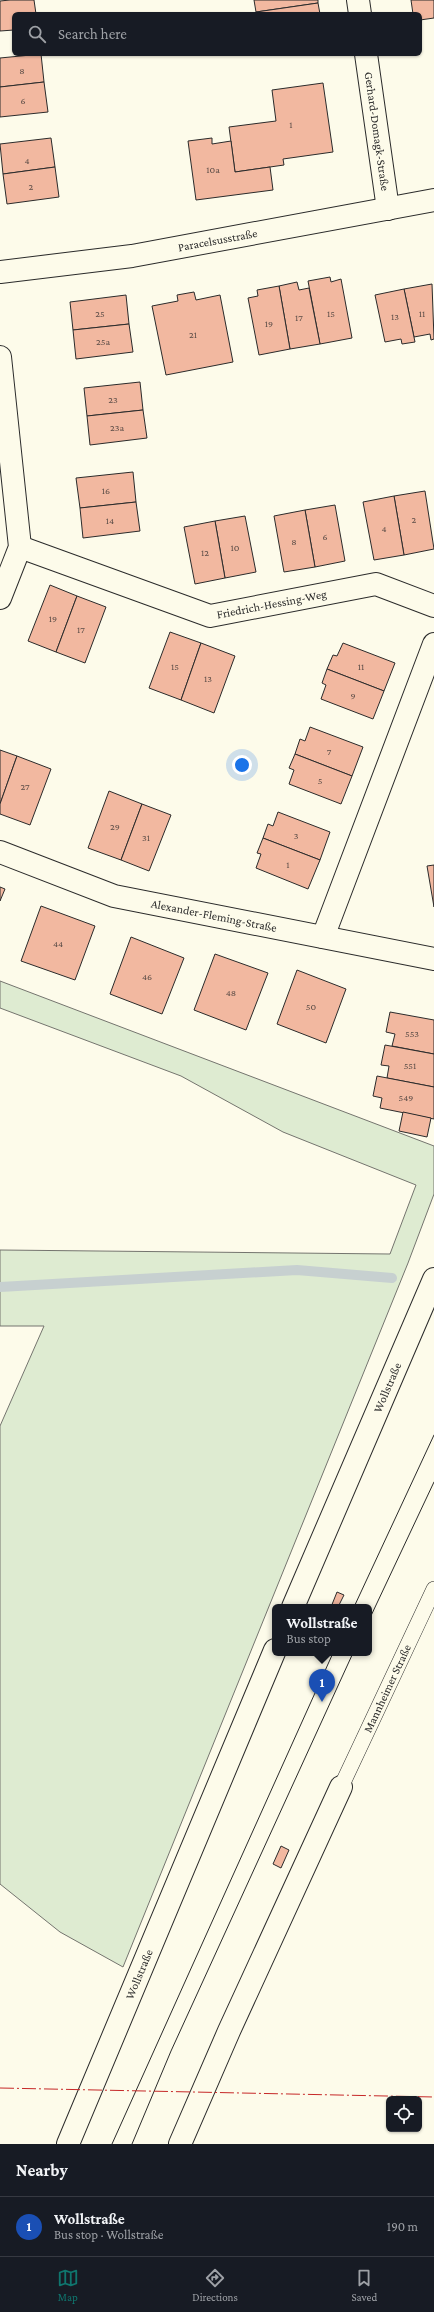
<!DOCTYPE html>
<html lang="en">
<head>
<meta charset="utf-8">
<style>
  :root { --surface:#171b24; --page:#242831; --text:#f1f3f6; --muted:#9ea1a6; --line:#363941; --accent:#0f766e }
  body { margin:0; font-family:"Crimson Pro",serif; background:var(--page); color:var(--text) }
  .controls { position:absolute; right:12px; bottom:12px; display:grid; overflow:hidden; border-radius:6px; box-shadow:0 1px 3px #0004 }
  .controls button { width:36px; height:36px; display:grid; place-items:center; padding:0; border:0; border-bottom:1px solid var(--line); background:var(--surface); color:var(--text); font:20px sans-serif }
  .you { position:absolute; left:242px; top:765px; width:14px; height:14px; margin:-10px; border:3px solid #fff; border-radius:50%; background:#1a73e8; box-shadow:0 0 0 6px #1a73e833 }
  .badge { display:grid; place-items:center; width:26px; height:26px; border-radius:50%; background:var(--accent); color:#fff; font-size:13px; font-weight:700 }
  .pin { position:absolute; translate:-50% -33px; filter:drop-shadow(0 1px 2px #0008) }
  .pin::after { content:''; position:absolute; top:21px; width:14px; height:12px; background:inherit; clip-path:polygon(0 0,100% 0,50% 100%) }
  .popup { position:absolute; left:272px; top:1604px; width:100px; height:52px; box-sizing:border-box; display:grid; place-content:center; border-radius:6px; background:var(--surface); filter:drop-shadow(0 1px 3px #0005); font-size:13px; white-space:nowrap; color:var(--muted) }
  .popup b { font-size:15px; color:var(--text) }
  .popup::after { content:''; position:absolute; left:50%; top:100%; margin-left:-8px; border:8px solid transparent; border-top-color:var(--surface) }
  .list { margin:0; padding:0; list-style:none }
  h2 { display:flex; justify-content:space-between; align-items:center; height:52px; margin:0; padding:0 16px; font-size:17px }
  h2 small { font-size:13px; font-weight:400; color:var(--muted) }
  .list li { display:grid; grid-template-columns:26px 1fr auto; gap:12px; align-items:center; box-sizing:border-box; height:60px; padding:0 16px; border-top:1px solid var(--line) }
  .list b { display:block; font-size:15px; white-space:nowrap }
  .list p { margin:0; font-size:13px; white-space:nowrap; color:var(--muted) }
  .list em { font-size:13px; font-style:normal; color:var(--muted) }
  .icon { flex:none; width:22px; height:22px; fill:none; stroke:currentColor; stroke-width:2; stroke-linecap:round; stroke-linejoin:round }
  .map { position:relative; flex:none; width:434px; height:2144px; overflow:hidden }
  .search { position:absolute; background:var(--surface); box-shadow:0 1px 3px #0004; left:12px; right:12px; top:12px; height:44px; display:flex; align-items:center; gap:10px; box-sizing:border-box; padding:0 14px; border-radius:6px; color:var(--muted); font-size:15px }
  .sheet { height:112px; background:var(--surface) }
  nav { display:flex; justify-content:space-around; align-items:center; box-sizing:border-box; height:56px; border-top:1px solid var(--line); background:var(--surface); font-size:11px; color:var(--muted) }
  nav a { display:grid; justify-items:center; gap:2px }
  nav .on { color:var(--accent) }
  .map>svg:first-child { display:block }
</style>
</head>
<body>
<div class="map">
<svg width="434" height="2144" viewBox="0 0 434 2144">
  <rect width="100%" height="100%" fill="#fdfbea"/>
  <polygon fill="#deebd1" stroke="#74746e" points="0,981 434,1146 434,1194 408,1263 123,1967 60,1932 0,1884 0,1426 44,1326 0,1326 0,1250 390,1254 416,1185 283,1132 181,1076 0,1008"/>
  <g fill="none" stroke-linecap="round" stroke-linejoin="round">
    <polyline stroke="#c7d0d0" stroke-width="10" points="0,1287 297,1270 392,1278"/>
  </g>
  <g fill="#f2b8a0" stroke="#2b2b2b">
    <polygon points="10,0 34,0 36,14 14,14 14,30 0,31 0,1"/>
    <polygon points="254,0 318,0 318,3 256,12"/>
    <polygon points="411,0 434,0 434,18 420,20 420,14 413,14"/>
    <polygon points="318,3 320,14 256,14 256,12"/>
    <polygon points="41,54 44,82 0,87 0,58"/>
    <polygon points="44,82 48,112 0,117 0,87"/>
    <polygon points="323,83 333,152 283,159 284,165 235,172 229,127 276,121 272,90"/>
    <polygon points="51,138 55,167 3,174 0,144"/>
    <polygon points="212,138 212,144 231,141 235,172 270,167 273,190 196,200 188,141"/>
    <polygon points="55,167 59,197 7,204 3,174"/>
    <polygon points="330,277 331,282 341,279 352,338 320,344 308,281"/>
    <polygon points="297,282 299,290 309,288 320,344 290,349 279,286"/>
    <polygon points="432,284 434,339 431,340 430,334 414,337 404,289"/>
    <polygon points="279,286 290,349 259,355 248,298 258,296 257,290"/>
    <polygon points="404,289 415,342 402,344 401,339 385,342 375,295"/>
    <polygon points="194,292 196,300 220,295 233,362 166,375 152,306 178,301 177,295"/>
    <polygon points="126,295 129,324 73,330 70,302"/>
    <polygon points="129,324 133,352 76,359 73,330"/>
    <polygon points="140,382 143,410 87,416 84,388"/>
    <polygon points="143,410 147,438 90,445 87,416"/>
    <polygon points="133,472 136,502 80,508 76,478"/>
    <polygon points="425,491 434,549 404,555 394,496"/>
    <polygon points="394,496 404,555 374,560 363,502"/>
    <polygon points="136,502 140,531 83,538 80,508"/>
    <polygon points="335,505 345,561 315,567 305,510"/>
    <polygon points="305,510 315,567 284,572 274,516"/>
    <polygon points="245,516 256,572 225,578 215,521"/>
    <polygon points="215,521 225,578 195,584 184,527"/>
    <polygon points="50,585 77,596 56,652 28,641"/>
    <polygon points="77,596 106,607 85,663 56,652"/>
    <polygon points="170,632 201,643 181,700 149,688"/>
    <polygon points="201,643 235,656 214,713 181,700"/>
    <polygon points="343,643 395,663 384,691 327,669 333,655 337,656"/>
    <polygon points="327,669 384,691 373,719 321,699 326,685 322,683"/>
    <polygon points="310,727 363,747 352,776 295,754 300,739 305,741"/>
    <polygon points="0,750 17,756 0,804"/>
    <polygon points="295,754 352,776 341,804 289,784 294,770 289,768"/>
    <polygon points="17,756 51,769 30,825 0,814 0,804"/>
    <polygon points="109,791 142,804 121,860 88,848"/>
    <polygon points="142,804 171,815 149,871 121,860"/>
    <polygon points="278,812 330,832 320,860 263,838 268,824 273,826"/>
    <polygon points="263,838 320,860 308,889 256,868 261,854 257,853"/>
    <polygon points="434,865 434,907 427,866"/>
    <polygon points="0,887 5,889 0,901"/>
    <polygon points="41,906 95,926 75,980 21,961"/>
    <polygon points="131,937 184,958 162,1014 110,994"/>
    <polygon points="215,954 268,973 246,1030 194,1010"/>
    <polygon points="297,970 346,989 326,1043 277,1024"/>
    <polygon points="390,1012 434,1020 434,1054 392,1046 395,1034 386,1032"/>
    <polygon points="385,1045 434,1054 434,1087 387,1078 389,1066 381,1065"/>
    <polygon points="377,1076 434,1087 434,1119 380,1108 382,1098 373,1096"/>
    <polygon points="403,1112 431,1118 427,1137 399,1131"/>
    <polygon points="337,1592 344,1595 338,1607 331,1607"/>
    <polygon points="281,1846 289,1850 281,1868 273,1864"/>
  </g>
  <g fill="none" stroke-linecap="round" stroke-linejoin="round">
    <defs>
      <g id="service">
        <path id="s1" d="M 341,1787 L 434,1589"/>
      </g>
      <g id="minor">
        <polyline points="358,0 360,14"/>
        <path id="s2" d="M 366,54 L 388,209"/>
        <path id="s3" d="M 0,272 L 132,256 L 434,200"/>
        <polyline points="0,357 20,547 0,598"/>
        <path id="s4" d="M 20,547 L 210,616 L 376,584 L 434,606"/>
        <path id="s5" d="M 0,852 L 114,896 L 434,959"/>
        <polyline points="323,937 434,644"/>
        <polyline points="180,2144 229,2031 341,1787"/>
      </g>
      <g id="tertiary">
        <path id="s6" d="M 293,1607 L 434,1279"/>
        <path id="s7" d="M 68,2144 L 275,1650"/>
      </g>
    </defs>
    <use href="#service" stroke="#2b2b2b" stroke-width="16"/>
    <use href="#minor" stroke="#2b2b2b" stroke-width="24"/>
    <use href="#tertiary" stroke="#2b2b2b" stroke-width="24"/>
    <use href="#service" stroke="#fdfbea" stroke-width="15"/>
    <use href="#minor" stroke="#fdfbea" stroke-width="22"/>
    <use href="#tertiary" stroke="#fdfbea" stroke-width="22"/>
    <g stroke="#2b2b2b" stroke-width="1">
      <polyline points="354,1607 434,1435"/>
      <polyline points="369,1620 434,1482"/>
      <polyline points="112,2144 333,1653"/>
      <polyline points="132,2144 171,2051 353,1653"/>
    </g>
    <polyline stroke="#c62828" stroke-width="1" stroke-dasharray="14 3 2 3" stroke-linecap="butt" points="0,2088 434,2097"/>
  </g>
  <g text-anchor="middle" dominant-baseline="central" stroke-width="3" stroke-linejoin="round" paint-order="stroke">
    <g font-size="10" fill="#5d4e48">
      <text x="22" y="70">8</text>
      <text x="23" y="100">6</text>
      <text x="291" y="124">1</text>
      <text x="27" y="160">4</text>
      <text x="213" y="169">10a</text>
      <text x="31" y="186">2</text>
      <text x="100" y="313">25</text>
      <text x="331" y="313">15</text>
      <text x="422" y="313">11</text>
      <text x="395" y="316">13</text>
      <text x="299" y="317">17</text>
      <text x="269" y="323">19</text>
      <text x="193" y="334">21</text>
      <text x="103" y="341">25a</text>
      <text x="113" y="399">23</text>
      <text x="117" y="427">23a</text>
      <text x="106" y="490">16</text>
      <text x="414" y="519">2</text>
      <text x="110" y="520">14</text>
      <text x="384" y="528">4</text>
      <text x="325" y="536">6</text>
      <text x="294" y="541">8</text>
      <text x="235" y="547">10</text>
      <text x="205" y="552">12</text>
      <text x="53" y="618">19</text>
      <text x="81" y="629">17</text>
      <text x="175" y="666">15</text>
      <text x="361" y="666">11</text>
      <text x="208" y="678">13</text>
      <text x="353" y="695">9</text>
      <text x="329" y="751">7</text>
      <text x="320" y="780">5</text>
      <text x="25" y="786">27</text>
      <text x="115" y="826">29</text>
      <text x="296" y="835">3</text>
      <text x="146" y="837">31</text>
      <text x="288" y="864">1</text>
      <text x="58" y="943">44</text>
      <text x="147" y="976">46</text>
      <text x="231" y="992">48</text>
      <text x="311" y="1006">50</text>
      <text x="412" y="1033">553</text>
      <text x="410" y="1065">551</text>
      <text x="406" y="1097">549</text>
    </g>
    <g font-size="12" fill="#2b2b2b" stroke="#fdfbea">
      <text stroke="none"><textPath href="#s2" startOffset="78">Gerhard-Domagk-Straße</textPath></text>
      <text stroke="none"><textPath href="#s3" startOffset="220">Paracelsusstraße</textPath></text>
      <text stroke="none"><textPath href="#s4" startOffset="265">Friedrich-Hessing-Weg</textPath></text>
      <text stroke="none"><textPath href="#s5" startOffset="224">Alexander-Fleming-Straße</textPath></text>
      <text stroke="none"><textPath href="#s6" startOffset="239">Wollstraße</textPath></text>
      <text stroke="none"><textPath href="#s1" startOffset="109">Mannheimer Straße</textPath></text>
      <text stroke="none"><textPath href="#s7" startOffset="184">Wollstraße</textPath></text>
    </g>
  </g>
</svg>
<div class="controls">
<button><svg class="icon" aria-label="locate" viewBox="0 0 24 24"><circle cx="12" cy="12" r="6"/><path d="M12 2v4M12 18v4M2 12h4M18 12h4"/></svg></button>
</div>
<div class="you"></div>
<div class="pin badge" style="left:322px;top:1702px;background:#1a4fb4">1</div>
<div class="popup"><b>Wollstraße</b>Bus stop</div>
<div class="search"><svg class="icon" aria-label="search" viewBox="0 0 24 24"><circle cx="10" cy="10" r="6"/><path d="M15 15l6 6"/></svg>Search here</div>
</div>
<section class="sheet">
<h2>Nearby<small></small></h2>
<ul class="list">
<li><span class="badge" style="background:#1a4fb4">1</span><div><b>Wollstraße</b><p>Bus stop · Wollstraße</p></div><em>190 m</em></li>
</ul>
</section>
<nav>
<a class="on"><svg class="icon" aria-label="map" viewBox="0 0 24 24"><path d="M3 6l6-2 6 2 6-2v14l-6 2-6-2-6 2zM9 4v14M15 6v14"/></svg>Map</a>
<a><svg class="icon" aria-label="directions" viewBox="0 0 24 24"><path d="M12 3l9 9-9 9-9-9zM9 14v-3h6M13 9l2 2-2 2"/></svg>Directions</a>
<a><svg class="icon" aria-label="saved" viewBox="0 0 24 24"><path d="M7 4h10v16l-5-4-5 4z"/></svg>Saved</a>
</nav>
</body>
</html>
